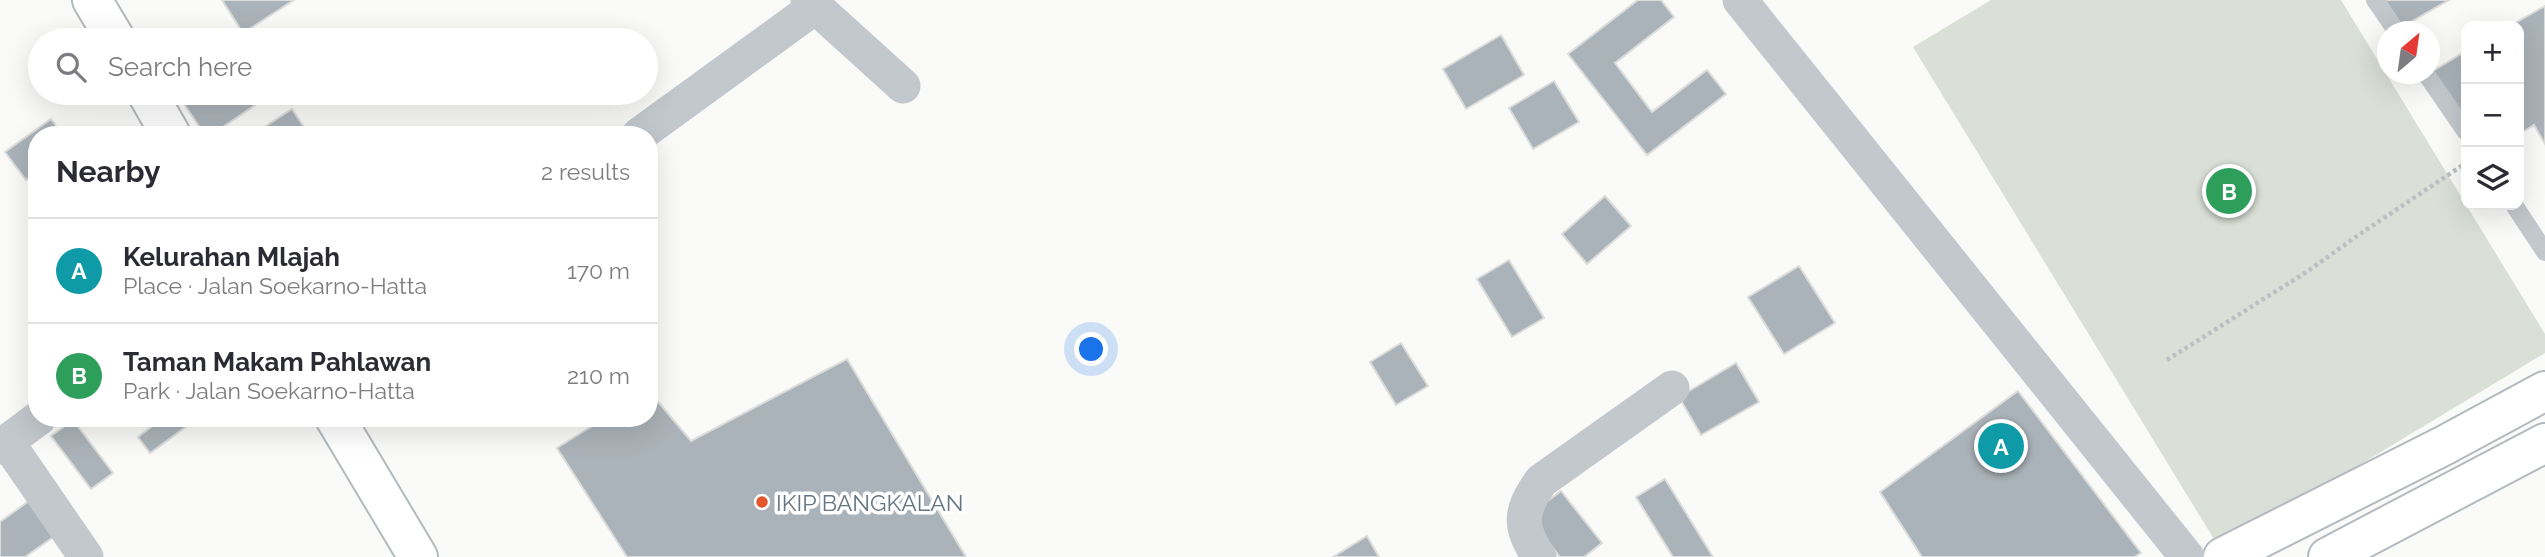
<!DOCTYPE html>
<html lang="en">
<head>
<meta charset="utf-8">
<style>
  :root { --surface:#fff; --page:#f2f2f3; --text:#2b2b33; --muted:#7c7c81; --line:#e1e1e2; --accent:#0b8043 }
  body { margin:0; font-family:Raleway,sans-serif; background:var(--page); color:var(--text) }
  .controls { position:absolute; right:21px; top:21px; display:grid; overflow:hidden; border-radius:14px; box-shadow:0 7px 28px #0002 }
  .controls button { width:63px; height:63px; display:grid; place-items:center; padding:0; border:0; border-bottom:2px solid var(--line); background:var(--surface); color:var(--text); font:35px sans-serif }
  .compass { position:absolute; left:2377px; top:21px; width:63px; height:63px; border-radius:50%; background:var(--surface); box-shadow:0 7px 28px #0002; rotate:29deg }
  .you { position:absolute; left:1092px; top:350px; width:24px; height:24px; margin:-18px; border:5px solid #fff; border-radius:50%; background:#1a73e8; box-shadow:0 0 0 10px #1a73e833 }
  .badge { display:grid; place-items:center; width:46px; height:46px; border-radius:50%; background:var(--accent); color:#fff; font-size:23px; font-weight:700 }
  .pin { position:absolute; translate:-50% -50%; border:4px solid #fff; box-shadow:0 2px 7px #0006 }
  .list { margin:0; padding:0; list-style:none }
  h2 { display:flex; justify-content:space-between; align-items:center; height:91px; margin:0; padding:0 28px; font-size:30px }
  h2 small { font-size:23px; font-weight:400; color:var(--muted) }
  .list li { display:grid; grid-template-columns:46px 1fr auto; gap:21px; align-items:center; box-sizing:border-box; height:105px; padding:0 28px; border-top:2px solid var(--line) }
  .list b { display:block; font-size:26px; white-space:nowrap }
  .list p { margin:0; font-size:23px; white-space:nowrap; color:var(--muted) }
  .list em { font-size:23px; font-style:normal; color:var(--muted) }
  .icon { flex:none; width:38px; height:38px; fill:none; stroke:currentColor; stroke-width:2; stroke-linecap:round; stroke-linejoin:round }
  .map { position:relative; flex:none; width:2545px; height:557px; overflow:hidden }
  .search { position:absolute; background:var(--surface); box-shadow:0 7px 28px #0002; left:28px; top:28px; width:630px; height:77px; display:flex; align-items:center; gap:18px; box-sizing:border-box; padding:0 24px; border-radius:38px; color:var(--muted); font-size:26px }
  .panel { position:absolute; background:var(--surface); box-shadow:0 7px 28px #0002; left:28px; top:126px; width:630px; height:301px; border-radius:28px }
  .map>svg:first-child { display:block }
</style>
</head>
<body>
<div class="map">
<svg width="2545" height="557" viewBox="0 0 2545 557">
  <rect width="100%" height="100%" fill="#fafaf8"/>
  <polygon fill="#dadfd7" points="1991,0 2341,0 2545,334 2545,353 2220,549 1913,47"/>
  <g fill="#aab3b9" stroke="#dcdcda" stroke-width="2">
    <polygon points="222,0 294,0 243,33"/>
    <polygon points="1638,0 1661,0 1674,17 1615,63 1652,112 1707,70 1726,94 1647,155 1568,54"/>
    <polygon points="2385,0 2449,0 2402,27"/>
    <polygon points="2545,6 2545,144 2534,125 2519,134 2519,26 2510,26"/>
    <polygon points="1501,35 1524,75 1466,109 1443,69"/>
    <polygon points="2466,51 2466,124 2433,71"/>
    <polygon points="1554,81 1579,122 1533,149 1509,108"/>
    <polygon points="187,93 273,93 211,135 205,135 180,98"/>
    <polygon points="292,109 309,135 252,135"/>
    <polygon points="51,119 63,135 37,135 37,172 26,180 5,152"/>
    <polygon points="1605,196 1631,226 1587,264 1562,234"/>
    <polygon points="1509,260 1544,318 1512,337 1477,279"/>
    <polygon points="1799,266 1835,323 1784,354 1748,297"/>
    <polygon points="1401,343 1428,386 1396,405 1370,362"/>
    <polygon points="847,359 966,557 627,557 557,448 605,418 649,418 649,391 691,441"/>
    <polygon points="1736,363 1759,402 1701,435 1679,397"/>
    <polygon points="2018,391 2141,553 2134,557 1922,557 1880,492"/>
    <polygon points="163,418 198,418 150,453 138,437"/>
    <polygon points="73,420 113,473 91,489 51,436"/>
    <polygon points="1665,479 1713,557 1673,557 1636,497"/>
    <polygon points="1561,491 1602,543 1584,557 1560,557 1528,516"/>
    <polygon points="33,498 59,533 25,557 0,557 0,522"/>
    <polygon points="1367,536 1379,557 1333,557"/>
  </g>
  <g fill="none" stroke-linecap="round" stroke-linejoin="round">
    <defs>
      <g id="secondary">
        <polyline points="92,0 116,40"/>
        <polyline points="147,93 171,135"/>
        <polyline points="335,418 418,557"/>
        <polyline points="2223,557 2445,445 2545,391"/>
        <polyline points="2328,557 2545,443"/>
      </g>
    </defs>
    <use href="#secondary" stroke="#b3babf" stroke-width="42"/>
    <polyline stroke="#bbbfc2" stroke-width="4.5" stroke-dasharray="3.5 3.5" stroke-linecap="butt" points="2167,360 2308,271 2357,236 2466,163"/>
    <g stroke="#c3c8cc" stroke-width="18">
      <polyline points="2375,0 2397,32"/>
      <polyline points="2426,74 2466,132"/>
      <polyline points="2514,205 2545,252"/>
    </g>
    <g stroke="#c3c8cc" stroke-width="35">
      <polyline points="808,0 903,86"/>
      <polyline points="1740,0 2187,557"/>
      <polyline points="639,135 815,7"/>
      <polyline points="7,442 86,557"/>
      <polyline points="0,447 39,418"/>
      <path d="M 1539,557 C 1518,526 1520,511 1541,481 L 1672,388"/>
    </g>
    <use href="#secondary" stroke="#fff" stroke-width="38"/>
  </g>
  <circle fill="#e4572e" stroke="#fff" stroke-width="2.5" cx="762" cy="502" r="7"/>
  <g text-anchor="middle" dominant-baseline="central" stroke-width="7" stroke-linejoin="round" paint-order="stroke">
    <g font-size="23" fill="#657683" stroke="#fff" text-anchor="start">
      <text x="776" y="502">IKIP BANGKALAN</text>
    </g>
  </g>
</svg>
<div class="controls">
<button>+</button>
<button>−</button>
<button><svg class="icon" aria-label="layers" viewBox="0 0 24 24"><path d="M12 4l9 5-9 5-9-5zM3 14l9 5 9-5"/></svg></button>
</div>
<svg class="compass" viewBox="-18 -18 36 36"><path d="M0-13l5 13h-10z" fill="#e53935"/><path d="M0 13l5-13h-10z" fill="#7c7c81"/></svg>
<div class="you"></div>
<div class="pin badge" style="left:2001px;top:446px;background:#0f9aa8">A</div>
<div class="pin badge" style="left:2229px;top:191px;background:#2e9e5b">B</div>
<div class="search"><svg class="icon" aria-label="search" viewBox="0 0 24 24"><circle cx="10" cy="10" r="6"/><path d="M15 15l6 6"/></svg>Search here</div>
<section class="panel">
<h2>Nearby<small>2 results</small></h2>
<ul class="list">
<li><span class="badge" style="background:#0f9aa8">A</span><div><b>Kelurahan Mlajah</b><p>Place · Jalan Soekarno-Hatta</p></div><em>170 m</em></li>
<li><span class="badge" style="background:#2e9e5b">B</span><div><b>Taman Makam Pahlawan</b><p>Park · Jalan Soekarno-Hatta</p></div><em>210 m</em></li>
</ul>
</section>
</div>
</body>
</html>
